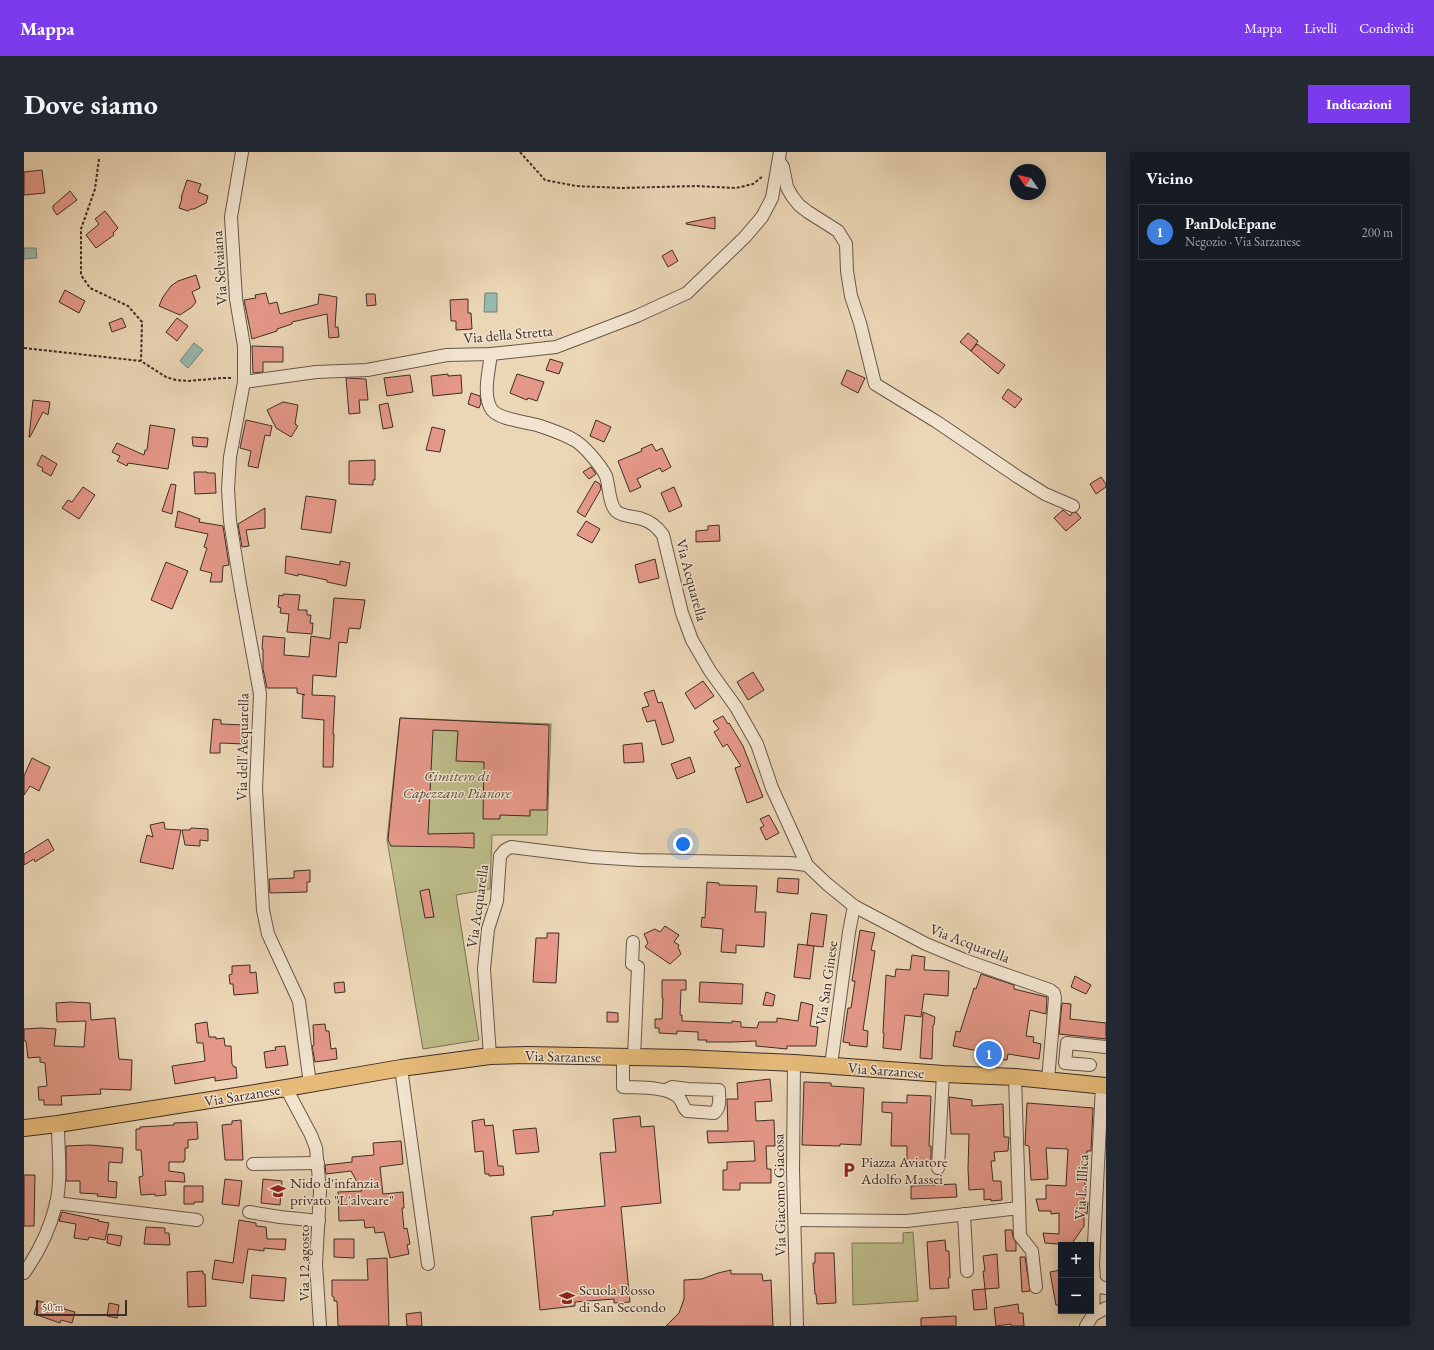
<!DOCTYPE html>
<html lang="it">
<head>
<meta charset="utf-8">
<style>
  :root { --surface:#171b24; --page:#242831; --text:#f1f3f6; --muted:#9ea1a6; --line:#363941; --accent:#7c3aed }
  body { margin:0; font-family:"EB Garamond",serif; background:var(--page); color:var(--text) }
  .controls { position:absolute; right:12px; bottom:12px; display:grid; overflow:hidden; border-radius:0px; box-shadow:0 2px 10px #0003 }
  .controls button { width:36px; height:36px; display:grid; place-items:center; padding:0; border:0; border-bottom:1px solid var(--line); background:var(--surface); color:var(--text); font:20px sans-serif }
  .compass { position:absolute; left:986px; top:12px; width:36px; height:36px; border-radius:50%; background:var(--surface); box-shadow:0 2px 10px #0003; rotate:304deg }
  .scale { position:absolute; left:12px; bottom:10px; width:91px; box-sizing:border-box; padding-left:4px; border:2px solid #3e2d26; border-top:0; font-size:11px; line-height:14px; white-space:nowrap; color:#3e2d26; -webkit-text-stroke:3px #f2e4cf; paint-order:stroke }
  .you { position:absolute; left:659px; top:692px; width:14px; height:14px; margin:-10px; border:3px solid #fff; border-radius:50%; background:#1a73e8; box-shadow:0 0 0 6px #1a73e833 }
  .badge { display:grid; place-items:center; width:26px; height:26px; border-radius:50%; background:var(--accent); color:#fff; font-size:13px; font-weight:700 }
  .pin { position:absolute; translate:-50% -50%; border:2px solid #fff; box-shadow:0 1px 4px #0006 }
  .list { margin:0; padding:0; list-style:none }
  h2 { display:flex; justify-content:space-between; align-items:center; height:52px; margin:0; padding:0 16px; font-size:17px }
  h2 small { font-size:13px; font-weight:400; color:var(--muted) }
  .list li { display:grid; grid-template-columns:26px 1fr auto; gap:12px; align-items:center; box-sizing:border-box; height:56px; margin:0 8px 8px; padding:0 8px; border:1px solid var(--line); border-radius:0px }
  .list b { display:block; font-size:15px; white-space:nowrap }
  .list p { margin:0; font-size:13px; white-space:nowrap; color:var(--muted) }
  .list em { font-size:13px; font-style:normal; color:var(--muted) }
  .map { position:relative; flex:none; width:1082px; height:1174px; overflow:hidden; border-radius:0px }
  header { display:flex; align-items:center; gap:24px; box-sizing:border-box; height:56px; padding:0 20px; background:var(--accent); color:#fff }
  header strong { font-size:19px }
  nav { display:flex; gap:22px; margin-inline-start:auto; font-size:14px }
  .intro { display:flex; align-items:center; justify-content:space-between; box-sizing:border-box; height:96px; padding:0 24px }
  h1 { margin:0; font-size:28px }
  .button { padding:10px 18px; border-radius:0px; background:var(--accent); color:#fff; font-size:14px; font-weight:700 }
  main { display:flex; gap:24px; padding:0 24px }
  aside { flex:1; background:var(--surface); border-radius:0px; box-shadow:0 2px 10px #0003 }
  .map>svg:first-child { display:block }
</style>
</head>
<body>
<header>
<strong>Mappa</strong>
<nav><a>Mappa</a><a>Livelli</a><a>Condividi</a></nav>
</header>
<div class="intro"><h1>Dove siamo</h1><a class="button">Indicazioni</a></div>
<main>
<div class="map">
<svg width="1082" height="1174" viewBox="0 0 1082 1174">
  <rect width="100%" height="100%" fill="#ebd6b5"/>
  <filter id="stains"><feTurbulence type="fractalNoise" baseFrequency=".005" numOctaves="4"/><feColorMatrix values="0 0 0 0 .2 0 0 0 0 .09 0 0 0 0 .02 0 0 0 .5 -.17"/></filter>
  <radialGradient id="worn" r=".72"><stop offset=".6" stop-color="#630" stop-opacity="0"/><stop offset="1" stop-color="#630" stop-opacity=".3"/></radialGradient>
  <g fill="#bcbc8a" stroke="#7d7458">
    <polygon points="376,566 527,572 523,683 468,683 466,737 432,743 455,888 399,897 363,688"/>
    <polygon points="889,1080 894,1149 829,1153 828,1091 879,1091 879,1081"/>
  </g>
  <g fill="#98b9ad" stroke="#748177">
    <polygon points="0,96 12,96 13,106 0,107"/>
    <polygon points="461,141 473,141 473,160 460,160"/>
    <polygon points="170,191 179,198 164,216 156,209"/>
  </g>
  <g fill="#e59888" stroke="#3e2d26">
    <polygon points="18,18 21,41 0,43 0,20"/>
    <polygon points="163,28 177,32 174,40 184,44 182,51 170,57 167,57 164,59 155,56 158,46 157,46"/>
    <polygon points="46,39 53,48 33,63 29,57 29,54"/>
    <polygon points="81,59 94,76 89,81 90,83 72,96 62,83 75,72 71,67"/>
    <polygon points="691,65 691,77 662,72 662,71"/>
    <polygon points="648,98 654,109 644,115 638,104"/>
    <polygon points="172,123 176,136 168,140 172,150 168,155 156,163 135,154 139,145 147,134 154,129"/>
    <polygon points="41,138 61,149 55,161 35,150"/>
    <polygon points="242,141 245,152 253,150 256,162 294,152 295,142 313,145 311,175 314,175 315,185 305,186 303,162 268,170 268,172 253,177 253,179 228,187 220,148 232,146 231,143"/>
    <polygon points="342,142 351,142 352,153 343,154"/>
    <polygon points="444,147 444,161 447,161 448,177 432,178 432,169 427,169 426,148"/>
    <polygon points="98,166 102,175 88,180 85,171"/>
    <polygon points="153,166 164,174 153,189 142,180"/>
    <polygon points="944,181 954,189 947,199 936,190"/>
    <polygon points="953,192 981,213 974,222 947,199"/>
    <polygon points="228,194 259,195 259,210 239,210 239,220 229,221"/>
    <polygon points="526,207 539,211 535,222 522,218"/>
    <polygon points="823,218 841,226 834,241 817,232"/>
    <polygon points="424,222 424,224 437,223 438,241 409,244 407,224"/>
    <polygon points="493,222 520,230 513,249 504,246 503,248 486,241"/>
    <polygon points="386,223 389,240 363,244 360,226"/>
    <polygon points="322,226 342,227 344,248 335,248 336,261 325,262"/>
    <polygon points="984,237 998,247 991,256 978,246"/>
    <polygon points="447,241 456,244 457,251 455,256 444,252"/>
    <polygon points="9,248 26,250 24,263 19,260 6,285 5,285"/>
    <polygon points="259,250 274,253 271,272 274,274 267,285 252,276 243,258"/>
    <polygon points="364,251 369,275 359,277 355,253"/>
    <polygon points="222,268 248,274 246,284 241,283 234,316 224,314 227,299 216,296"/>
    <polygon points="572,268 587,275 580,290 566,284"/>
    <polygon points="126,273 151,277 144,317 104,311 103,314 93,309 96,304 88,300 93,291 120,303 121,298 123,298"/>
    <polygon points="408,275 421,278 416,300 402,298"/>
    <polygon points="168,285 184,286 183,295 169,294"/>
    <polygon points="628,292 632,299 638,296 647,315 638,320 636,316 613,327 617,335 606,340 594,309 618,299 617,297"/>
    <polygon points="18,303 33,312 27,324 18,319 19,316 13,313"/>
    <polygon points="351,308 351,328 349,328 349,333 325,332 325,309"/>
    <polygon points="567,315 572,322 565,327 559,320"/>
    <polygon points="170,320 183,320 183,321 191,321 192,341 171,342"/>
    <polygon points="1077,325 1082,332 1082,335 1072,342 1066,332"/>
    <polygon points="571,329 576,332 577,337 561,365 553,360"/>
    <polygon points="147,332 152,333 148,362 138,359"/>
    <polygon points="59,335 71,343 55,367 38,356 44,348 48,350"/>
    <polygon points="650,335 658,354 645,360 637,341"/>
    <polygon points="282,344 312,348 307,381 277,377"/>
    <polygon points="241,356 241,376 222,378 225,394 218,395 214,372"/>
    <polygon points="1039,358 1046,364 1048,361 1052,360 1057,366 1042,379 1030,366"/>
    <polygon points="154,359 176,367 175,370 199,374 205,413 199,414 198,430 186,430 188,421 176,418 183,396 180,395 184,382 151,375"/>
    <polygon points="562,369 576,377 568,391 553,383"/>
    <polygon points="695,373 696,389 672,390 672,379 684,378 684,374"/>
    <polygon points="262,404 316,413 316,409 326,411 322,434 303,430 303,428 274,422 274,424 261,421"/>
    <polygon points="631,407 635,426 615,431 611,413"/>
    <polygon points="142,410 164,419 148,457 127,448"/>
    <polygon points="259,442 276,443 274,458 283,458 283,463 287,463 286,471 289,471 288,482 263,480 265,462 256,461 257,456 254,455 255,443 259,444"/>
    <polygon points="310,446 341,448 336,477 325,476 323,491 315,490 312,525 289,523 288,543 311,544 309,582 310,582 309,615 299,615 300,568 278,566 279,542 281,543 273,541 273,536 243,536 239,517 239,497 238,497 239,484 261,486 260,503 285,505 287,484 306,487"/>
    <polygon points="729,520 740,538 724,548 713,530"/>
    <polygon points="679,529 690,544 671,557 661,541"/>
    <polygon points="630,538 634,551 638,550 650,588 649,590 638,593 631,568 623,570 618,556 625,554 620,541"/>
    <polygon points="699,564 704,572 705,571 719,594 739,645 723,651 711,616 717,614 703,592 699,595 690,580 695,577 689,569"/>
    <polygon points="376,566 525,573 523,658 506,658 506,664 476,663 476,667 459,667 460,610 432,609 434,579 409,578 404,682 450,681 450,696 434,695 367,694 364,688"/>
    <polygon points="189,567 197,568 197,572 220,573 219,581 222,581 220,592 196,591 196,601 186,601"/>
    <polygon points="618,591 620,610 600,611 599,593"/>
    <polygon points="666,605 671,620 653,627 647,612"/>
    <polygon points="8,606 26,615 15,639 6,634 0,643 0,624"/>
    <polygon points="745,663 755,681 742,688 736,676 740,674 736,667"/>
    <polygon points="140,670 141,677 157,678 149,717 116,710 123,683 129,685 126,673"/>
    <polygon points="167,676 184,677 184,689 176,688 176,694 161,693 158,678 166,678"/>
    <polygon points="24,687 30,698 11,710 10,707 0,713 0,702"/>
    <polygon points="286,718 286,730 283,730 283,740 246,741 245,727 270,726 270,719"/>
    <polygon points="754,726 775,727 774,742 753,740"/>
    <polygon points="683,730 695,731 695,733 733,734 731,760 742,760 740,795 712,793 712,801 697,800 699,777 677,775 678,765 681,766"/>
    <polygon points="405,737 410,765 401,766 396,739"/>
    <polygon points="787,761 803,763 799,795 783,793"/>
    <polygon points="641,774 655,783 650,790 655,793 654,795 657,802 646,812 621,795 624,791 620,782 631,777 636,780"/>
    <polygon points="836,778 851,781 847,798 851,799 839,878 844,879 843,895 825,893 826,891 819,890 824,856 827,856 831,829 828,829"/>
    <polygon points="523,781 535,781 532,831 509,830 512,786 523,786"/>
    <polygon points="774,792 790,794 786,827 770,825"/>
    <polygon points="888,803 901,805 900,818 925,819 924,844 900,842 897,865 881,863 877,898 859,896 860,881 859,881 862,823 871,825 872,817 886,818"/>
    <polygon points="226,813 226,821 232,820 234,841 210,843 209,832 206,832 205,823 208,822 208,814"/>
    <polygon points="957,822 990,833 990,837 1023,845 1022,862 1006,858 1002,884 1010,885 1009,890 1017,892 1015,907 984,902 983,908 958,906 959,900 929,894 932,879 936,880 950,836 952,837"/>
    <polygon points="1051,824 1067,833 1062,842 1047,835"/>
    <polygon points="638,828 662,828 662,838 657,838 656,863 658,863 658,869 708,871 708,869 717,870 717,875 733,876 735,870 753,870 753,866 774,869 777,850 789,853 786,874 794,875 792,894 763,894 763,897 732,894 732,889 708,890 682,890 683,888 674,888 674,880 653,879 653,882 635,881 635,876 631,876 631,867 638,867 639,846 638,846"/>
    <polygon points="320,830 321,840 311,841 310,831"/>
    <polygon points="676,830 719,832 718,852 675,850"/>
    <polygon points="742,840 751,843 749,854 739,853"/>
    <polygon points="46,850 66,851 67,868 91,866 95,907 108,908 107,938 76,937 77,942 37,944 38,953 20,953 20,948 15,948 14,935 23,934 21,911 16,910 16,905 4,906 2,889 0,889 0,877 17,876 32,877 30,894 60,895 62,869 33,870 32,851"/>
    <polygon points="1038,851 1047,852 1046,867 1082,871 1082,887 1035,882"/>
    <polygon points="583,860 594,861 594,870 583,870"/>
    <polygon points="899,860 911,865 910,873 909,873 908,907 896,906"/>
    <polygon points="183,870 185,885 192,885 192,887 200,886 201,894 207,894 208,912 210,915 212,915 213,926 191,929 191,925 151,932 148,914 181,909 179,891 173,891 171,872"/>
    <polygon points="301,872 302,879 305,879 307,897 312,896 313,907 291,910 288,894 290,893 289,873"/>
    <polygon points="261,894 264,913 242,916 240,900 252,898 251,895"/>
    <polygon points="746,927 748,949 731,950 732,969 750,968 751,994 742,994 743,1017 747,1017 747,1031 716,1031 716,1038 699,1038 699,1018 703,1018 703,1010 731,1009 730,989 684,991 683,979 704,979 703,947 714,947 713,931"/>
    <polygon points="780,930 807,931 807,934 840,936 837,993 816,992 816,994 778,993"/>
    <polygon points="883,943 907,944 905,994 907,994 907,1012 883,1012 883,994 867,994 868,961 858,960 858,950 883,951"/>
    <polygon points="925,945 948,948 948,954 979,952 980,985 985,985 984,999 970,1000 971,1009 967,1009 969,1029 977,1029 978,1048 967,1049 967,1047 960,1048 960,1037 945,1038 944,1017 945,982 927,982"/>
    <polygon points="1003,951 1069,956 1067,999 1063,999 1060,1050 1064,1050 1063,1062 1060,1061 1060,1074 1047,1093 1021,1091 1019,1081 1035,1082 1035,1061 1027,1062 1027,1059 1015,1059 1012,1047 1022,1047 1022,1033 1042,1034 1044,997 1022,996 1024,1027 1007,1028 1005,994 1001,993"/>
    <polygon points="616,964 617,975 630,974 637,1051 597,1055 606,1150 590,1151 590,1147 551,1150 551,1154 516,1158 507,1065 529,1063 529,1059 581,1054 576,1001 592,1000 589,967"/>
    <polygon points="460,967 461,974 469,973 474,1014 479,1014 480,1023 465,1024 465,1022 461,1022 459,999 451,1000 448,969"/>
    <polygon points="217,968 219,1008 201,1008 198,973 208,972 208,969"/>
    <polygon points="173,970 174,987 164,988 164,996 161,996 161,1008 160,1008 160,1010 145,1010 145,1019 160,1021 161,1030 141,1029 142,1043 131,1044 131,1042 117,1043 115,1025 119,1024 117,998 112,998 112,977 116,977 116,975 150,973 150,971"/>
    <polygon points="512,976 515,1000 492,1002 489,978"/>
    <polygon points="377,989 379,1012 356,1015 359,1042 379,1040 380,1056 378,1056 380,1077 383,1076 386,1092 383,1093 385,1102 366,1106 360,1080 351,1081 350,1075 341,1076 340,1068 315,1069 314,1040 338,1039 327,1019 302,1022 301,1013 328,1010 328,1005 350,1003 349,991"/>
    <polygon points="66,993 99,996 98,1011 85,1010 84,1029 93,1030 92,1046 73,1044 74,1042 56,1041 56,1029 42,1029 42,994"/>
    <polygon points="0,1023 11,1023 10,1074 0,1074"/>
    <polygon points="201,1027 218,1029 215,1054 198,1052"/>
    <polygon points="239,1027 258,1029 256,1053 237,1051"/>
    <polygon points="932,1032 933,1045 887,1047 887,1034"/>
    <polygon points="160,1034 179,1034 179,1050 170,1050 170,1052 160,1052"/>
    <polygon points="38,1060 75,1068 74,1069 85,1071 81,1088 65,1085 64,1088 50,1086 52,1072 35,1069"/>
    <polygon points="215,1068 232,1071 232,1074 242,1075 243,1087 262,1087 261,1098 240,1096 240,1099 224,1097 219,1131 188,1127 191,1108 209,1111"/>
    <polygon points="122,1075 141,1076 141,1081 145,1081 146,1093 120,1092"/>
    <polygon points="981,1078 988,1078 989,1085 992,1091 992,1099 982,1099"/>
    <polygon points="84,1082 98,1084 96,1094 83,1091"/>
    <polygon points="310,1087 330,1087 330,1106 310,1105"/>
    <polygon points="921,1088 922,1099 925,1099 926,1126 924,1126 925,1136 906,1137 903,1090"/>
    <polygon points="791,1101 810,1101 812,1151 793,1152 792,1142 791,1142 789,1111 791,1111"/>
    <polygon points="973,1102 975,1136 961,1137 959,1119 961,1119 959,1104"/>
    <polygon points="996,1105 1001,1105 1006,1139 998,1140"/>
    <polygon points="363,1106 365,1174 314,1174 313,1149 310,1149 310,1145 308,1144 308,1128 344,1128 343,1107"/>
    <polygon points="707,1118 707,1122 738,1122 739,1129 747,1128 749,1174 642,1174 655,1161 660,1147 660,1128 678,1127 694,1121"/>
    <polygon points="1037,1118 1037,1153 1032,1153 1026,1120"/>
    <polygon points="179,1119 179,1122 181,1122 182,1154 164,1155 163,1120"/>
    <polygon points="228,1123 262,1126 260,1149 226,1146"/>
    <polygon points="961,1137 963,1157 950,1158 948,1138"/>
    <polygon points="14,1149 40,1155 40,1157 51,1160 48,1171 37,1168 36,1171 10,1162"/>
    <polygon points="85,1151 95,1153 93,1166 83,1164"/>
    <polygon points="994,1152 995,1161 999,1161 1000,1174 987,1174 987,1172 972,1174 970,1156"/>
    <polygon points="397,1160 398,1174 383,1174 382,1162"/>
    <polygon points="932,1164 932,1174 897,1174 897,1166"/>
  </g>
  <g fill="none" stroke-linecap="round" stroke-linejoin="round">
    <defs>
      <g id="minor">
        <polyline points="218,0 207,65 212,147 220,194 220,230 206,305 204,337 206,369 216,432 236,542 232,637 239,758 244,782 275,849 286,932"/>
        <polyline points="755,9 759,15 763,35 768,44 775,53 784,60 814,79 822,92 823,119 827,144 836,171 851,232 913,270 994,325 1021,342 1049,354"/>
        <path d="M 467,202 C 465,218 458,245 468,258 C 476,268 504,270 516,274 C 528,278 540,282 550,288 C 560,293 577,314 582,324 C 585,333 585,352 592,359 C 598,365 611,364 618,367 C 628,370 634,376 639,383 L 658,461 L 668,488 L 686,519 L 712,555 L 733,592 L 748,636 L 783,713"/>
        <polyline points="220,230 292,220 343,218 423,203 467,202 532,195 613,164 663,141 721,85 738,65 748,46 756,0"/>
        <polyline points="609,790 608,812 614,815 610,905"/>
        <polyline points="466,904 460,817 464,777 473,749 476,704 481,698 487,695 568,705 615,708 766,711 783,713 803,732 830,754 902,792 943,809 1026,838 1030,841 1031,846 1024,928"/>
        <path d="M 599,905 L 599,935 C 615,936 640,934 653,944 C 659,948 658,955 663,959 L 690,961 C 697,956 695,946 695,938 L 664,937 L 648,935 L 642,938"/>
        <polyline points="770,911 769,1018 773,1174"/>
        <polyline points="807,913 825,780 830,754"/>
        <polyline points="1066,913 1041,911 1043,891 1082,895"/>
        <polyline points="377,916 404,1112"/>
        <polyline points="991,925 996,1084 1008,1099 1012,1135"/>
        <polyline points="262,936 287,983 292,996 296,1039 292,1112 296,1174"/>
        <polyline points="229,1012 294,1011"/>
        <polyline points="914,1016 919,922"/>
        <polyline points="32,1051 173,1068"/>
        <polyline points="225,1060 256,1065 295,1069"/>
        <polyline points="940,1062 943,1119"/>
        <polyline points="771,1068 883,1069 995,1056"/>
        <path d="M 0,1121 C 15,1100 26,1077 32,1052 C 38,1027 34,998 34,972"/>
        <polyline points="1070,1129 1076,1135 1082,1136"/>
        <polyline points="1069,1163 1070,1129 1069,1112 1078,933"/>
        <polyline points="1062,1174 1069,1163 1082,1156"/>
      </g>
      <polyline id="major" points="0,976 34,972 262,936 377,916 466,904 503,903 660,906 770,911 919,922 991,925 1082,934"/>
    </defs>
    <use href="#minor" stroke="#69574a" stroke-width="14"/>
    <use href="#major" stroke="#3e2d26" stroke-width="18"/>
    <g stroke="#3e2d26" stroke-width="2" stroke-dasharray="3 2" stroke-linecap="butt">
      <polyline points="496,0 521,28 552,34 598,36 673,34 712,36 729,32 739,24"/>
      <polyline points="75,7 71,37 57,77 57,123 66,136 104,154 118,170 117,209"/>
      <polyline points="0,196 117,209 142,225 152,228 164,229 198,226 209,226"/>
    </g>
    <use href="#minor" stroke="#f2e4cf" stroke-width="12"/>
    <use href="#major" stroke="#e6bb7a" stroke-width="16"/>
  </g>
  <defs>
    <symbol id="parking-bare" viewBox="-9 -9 18 18"><path d="M-3.5-5.5H1a3.5 3.5 0 0 1 0 7H-1V5.5H-3.5ZM-1-3.4V-.6H.8a1.4 1.4 0 0 0 0-2.8Z" fill="#8f2418" stroke="#f2e4cf" stroke-width="2.5" paint-order="stroke"/></symbol>
    <symbol id="school-bare" viewBox="-9 -9 18 18"><path d="M0-5L7-2L0 1L-7-2ZM-4 1L0 2.5L4 1V4Q0 6-4 4Z" fill="#8f2418" stroke="#f2e4cf" stroke-width="2.5" paint-order="stroke"/></symbol>
  </defs>
  <g fill-rule="evenodd">
    <use href="#parking-bare" x="814" y="1007" width="22" height="22"/>
    <use href="#school-bare" x="243" y="1028" width="22" height="22"/>
    <use href="#school-bare" x="532" y="1135" width="22" height="22"/>
  </g>
  <g text-anchor="middle" dominant-baseline="central" stroke-width="3" stroke-linejoin="round" paint-order="stroke">
    <g font-size="15" fill="#3e2d26" stroke="#f2e4cf">
      <text transform="translate(195 116) rotate(-94)">Via Selvaiana</text>
      <text transform="translate(484 182) rotate(-5)">Via della Stretta</text>
      <text transform="translate(668 428) rotate(75)">Via Acquarella</text>
      <text transform="translate(218 595) rotate(-89)">Via dell'Acquarella</text>
      <text transform="translate(453 754) rotate(-82)">Via Acquarella</text>
      <text transform="translate(946 791) rotate(21)">Via Acquarella</text>
      <text transform="translate(802 831) rotate(-82)">Via San Ginese</text>
      <text transform="translate(539 904) rotate(1)">Via Sarzanese</text>
      <text transform="translate(862 918) rotate(4)">Via Sarzanese</text>
      <text transform="translate(218 943) rotate(-9)">Via Sarzanese</text>
      <text transform="translate(1057 1035) rotate(-87)">Via L. Illica</text>
      <text transform="translate(755 1043) rotate(-91)">Via Giacomo Giacosa</text>
      <text transform="translate(279 1111) rotate(-90)">Via 12 agosto</text>
    </g>
    <g font-size="15" font-style="italic" fill="#574a3a" stroke="#f2e4cf">
      <text x="433" y="623">Cimitero di<tspan x="433" dy="17">Capezzano Pianore</tspan></text>
    </g>
    <g font-size="15" fill="#3e2d26" stroke="#f2e4cf" text-anchor="start">
      <text x="837" y="1009">Piazza Aviatore<tspan x="837" dy="17">Adolfo Massei</tspan></text>
      <text x="266" y="1030">Nido d'infanzia<tspan x="266" dy="17">privato "L'alveare"</tspan></text>
      <text x="555" y="1137">Scuola Rosso<tspan x="555" dy="17">di San Secondo</tspan></text>
    </g>
  </g>
  <rect width="100%" height="100%" filter="url(#stains)"/>
  <rect width="100%" height="100%" fill="url(#worn)"/>
</svg>
<div class="controls">
<button>+</button>
<button>−</button>
</div>
<svg class="compass" viewBox="-18 -18 36 36"><path d="M0-13l5 13h-10z" fill="#e53935"/><path d="M0 13l5-13h-10z" fill="#9ea1a6"/></svg>
<div class="scale">50 m</div>
<div class="you"></div>
<div class="pin badge" style="left:965px;top:902px;background:#3f7fe0">1</div>
</div>
<aside>
<h2>Vicino<small></small></h2>
<ul class="list">
<li><span class="badge" style="background:#3f7fe0">1</span><div><b>PanDolcEpane</b><p>Negozio · Via Sarzanese</p></div><em>200 m</em></li>
</ul>
</aside>
</main>
</body>
</html>
